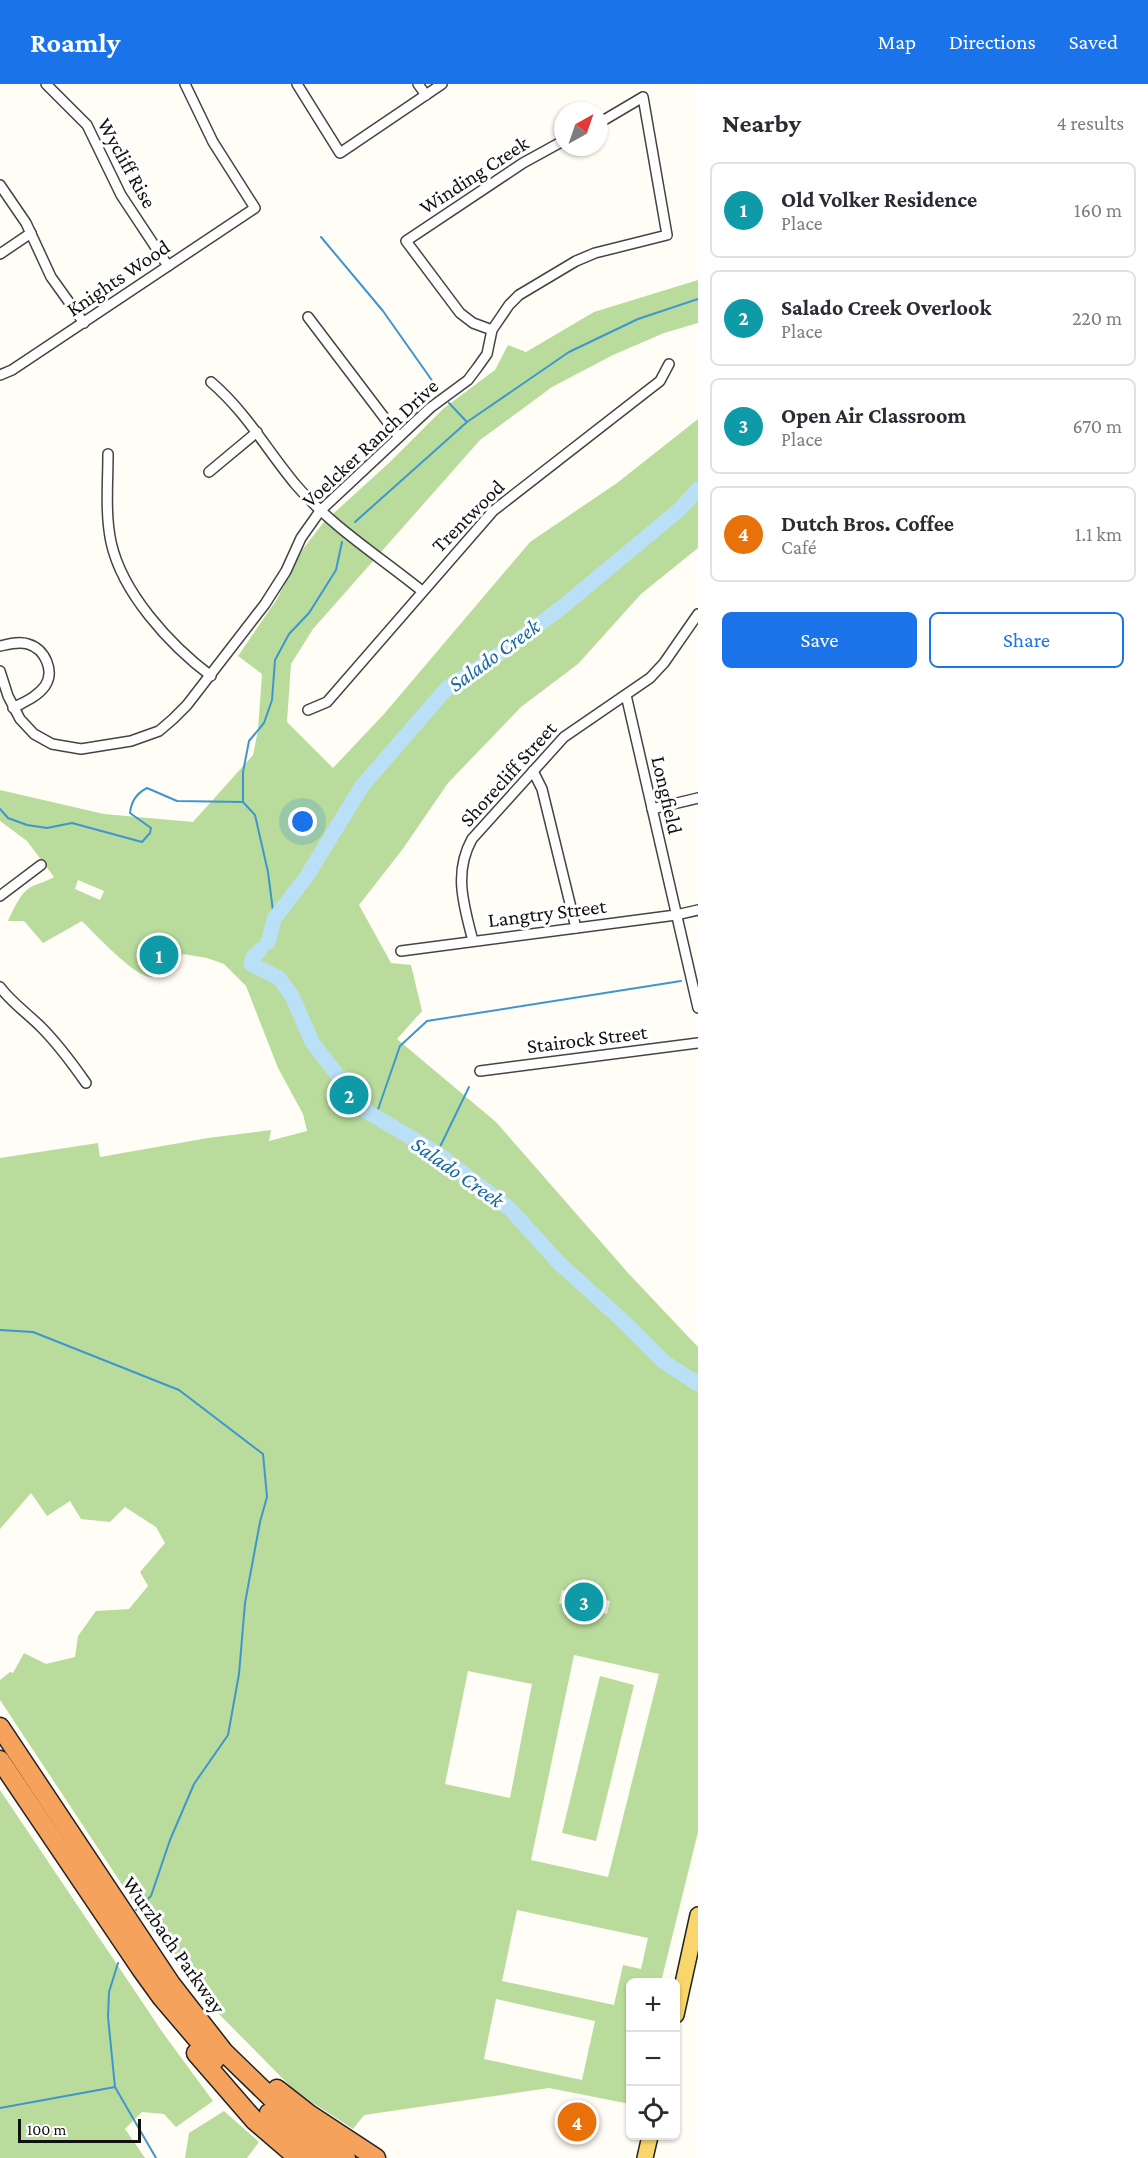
<!DOCTYPE html>
<html lang="en">
<head>
<meta charset="utf-8">
<style>
  :root { --surface:#fff; --page:#f7f7f7; --text:#2b2b33; --muted:#7c7c81; --line:#e1e1e2; --accent:#1a73e8 }
  body { margin:0; font-family:"Crimson Pro",serif; background:var(--page); color:var(--text) }
  .controls { position:absolute; right:18px; bottom:18px; display:grid; overflow:hidden; border-radius:9px; box-shadow:0 2px 4px #0004 }
  .controls button { width:54px; height:54px; display:grid; place-items:center; padding:0; border:0; border-bottom:2px solid var(--line); background:var(--surface); color:var(--text); font:30px sans-serif }
  .compass { position:absolute; left:554px; top:18px; width:54px; height:54px; border-radius:50%; background:var(--surface); box-shadow:0 2px 4px #0004; rotate:40deg }
  .scale { position:absolute; left:18px; bottom:15px; width:123px; box-sizing:border-box; padding-left:6px; border:3px solid #111; border-top:0; font-size:16px; line-height:21px; white-space:nowrap; color:#111; -webkit-text-stroke:4px #fff; paint-order:stroke }
  .you { position:absolute; left:303px; top:738px; width:21px; height:21px; margin:-15px; border:4px solid #fff; border-radius:50%; background:#1a73e8; box-shadow:0 0 0 9px #1a73e833 }
  .badge { display:grid; place-items:center; width:39px; height:39px; border-radius:50%; background:var(--accent); color:#fff; font-size:20px; font-weight:700 }
  .pin { position:absolute; translate:-50% -50%; border:3px solid #fff; box-shadow:0 2px 6px #0006 }
  .list { margin:0; padding:0; list-style:none }
  h2 { display:flex; justify-content:space-between; align-items:center; height:78px; margin:0; padding:0 24px; font-size:26px }
  h2 small { font-size:20px; font-weight:400; color:var(--muted) }
  .list li { display:grid; grid-template-columns:39px 1fr auto; gap:18px; align-items:center; box-sizing:border-box; height:96px; margin:0 12px 12px; padding:0 12px; border:2px solid var(--line); border-radius:9px }
  .list b { display:block; font-size:22px; white-space:nowrap }
  .list p { margin:0; font-size:20px; white-space:nowrap; color:var(--muted) }
  .list em { font-size:20px; font-style:normal; color:var(--muted) }
  .actions { display:flex; gap:12px; padding:18px 24px }
  .actions a { flex:1; padding:14px 0; border:2px solid var(--accent); border-radius:9px; text-align:center; font-size:21px; color:var(--accent) }
  .actions .main { background:var(--accent); color:#fff }
  .icon { flex:none; width:33px; height:33px; fill:none; stroke:currentColor; stroke-width:2; stroke-linecap:round; stroke-linejoin:round }
  .map { position:relative; flex:none; width:698px; height:2074px; overflow:hidden }
  header { display:flex; align-items:center; gap:36px; box-sizing:border-box; height:84px; padding:0 30px; background:var(--accent); color:#fff }
  header strong { font-size:28px }
  nav { display:flex; gap:33px; margin-inline-start:auto; font-size:21px }
  main { display:flex }
  aside { flex:1; background:var(--surface) }
  .map>svg:first-child { display:block }
</style>
</head>
<body>
<header>
<strong>Roamly</strong>
<nav><a>Map</a><a>Directions</a><a>Saved</a></nav>
</header>
<main>
<div class="map">
<svg width="698" height="2074" viewBox="0 0 698 2074">
  <rect width="100%" height="100%" fill="#fffdf5"/>
  <g fill="#b9dc9c" fill-rule="evenodd">
    <path d="M 698,196 L 698,239 L 664,249 L 613,271 L 552,303 L 480,356 L 313,545 L 291,580 L 287,638 L 333,684 L 384,630 L 530,458 L 617,399 L 698,335 L 698,464 L 641,510 L 578,580 L 521,623 L 448,699 L 402,766 L 359,821 L 391,879 L 411,881 L 422,927 L 397,955 L 496,1038 L 629,1190 L 698,1263 L 698,1748 L 661,1898 L 630,1898 L 630,2020 L 549,2004 L 364,2031 L 353,2045 L 296,2008 L 210,1921 L 164,1864 L 0,1616 L 0,1596 L 10,1588 L 13,1589 L 24,1569 L 46,1580 L 75,1573 L 78,1552 L 96,1527 L 129,1525 L 148,1502 L 140,1488 L 165,1459 L 156,1443 L 125,1423 L 110,1438 L 81,1435 L 70,1417 L 47,1432 L 31,1409 L 0,1445 L 0,1074 L 98,1059 L 100,1073 L 208,1054 L 271,1046 L 269,1057 L 307,1047 L 303,1030 L 278,984 L 246,902 L 224,880 L 207,874 L 183,870 C 177,881 165,895 150,893 C 133,891 96,851 82,837 L 43,859 L 24,837 L 8,837 C 13,826 20,809 31,803 C 38,799 46,798 54,793 L 27,757 L 0,737 L 0,706 L 104,730 L 193,738 L 253,671 L 258,646 L 262,590 L 238,572 L 277,515 L 303,465 L 323,439 L 390,378 L 444,324 L 495,286 L 508,261 L 526,268 L 594,228 ZM 78,796 L 104,807 L 100,816 L 75,805 ZM 162,860 L 175,870 L 168,879 L 160,873 L 154,880 L 143,872 L 149,864 L 153,867 L 156,863 L 159,864 ZM 562,1506 L 610,1517 L 607,1530 L 559,1519 ZM 574,1571 L 659,1590 L 608,1793 L 531,1776 ZM 468,1587 L 532,1600 L 510,1714 L 445,1700 ZM 517,1826 L 648,1854 L 641,1885 L 623,1881 L 614,1921 L 502,1897 ZM 496,1915 L 595,1937 L 582,1996 L 484,1975 Z"/>
    <polygon points="600,1592 634,1601 596,1757 562,1749"/>
    <polygon points="0,1706 163,1949 213,2017 176,2043 164,2030 142,2028 125,2045 145,2074 0,2074"/>
    <polygon points="224,2027 259,2058 247,2074 185,2074 189,2049"/>
  </g>
  <g fill="none" stroke-linecap="round" stroke-linejoin="round">
    <g stroke="#3f96cf" stroke-width="2">
      <polyline points="321,153 383,227 438,305"/>
      <polyline points="449,319 466,337"/>
      <polyline points="355,438 467,338 569,268 638,235 698,215"/>
      <path d="M 0,725 L 8,734 L 27,741 L 47,744 L 72,739 L 142,758 L 150,749 L 151,744 L 130,729 C 131,718 137,709 147,704 L 177,717 L 243,718"/>
      <polyline points="274,835 268,788 255,731 243,718 243,688 249,657 264,639 272,616 275,576 289,550 309,529 336,486 342,458"/>
      <polyline points="375,1034 400,962 427,937 681,897"/>
      <polyline points="437,1069 469,1003"/>
      <polyline points="0,1246 33,1248 179,1306 263,1370 267,1413 260,1438 245,1519 239,1590 228,1651 194,1700 170,1756 151,1812 136,1826"/>
      <polyline points="118,1879 109,1908 108,1933 115,2003 156,2074"/>
      <polyline points="0,2024 115,2003"/>
    </g>
    <g stroke="#b9e0f7" stroke-width="15">
      <polyline points="267,859 269,856 274,835 307,792 362,702 447,604 499,570 561,524 680,425 698,405"/>
      <polyline points="260,866 253,873 251,880 279,894 292,912 312,958 339,993 348,996 360,1007 366,1027 437,1069 510,1125 559,1179 623,1237 664,1278 698,1300"/>
    </g>
    <defs>
      <g id="street">
        <polyline points="46,0 87,41 121,111 168,182"/>
        <polyline points="297,0 340,69 442,0"/>
        <polyline points="418,0 426,11"/>
        <polyline points="0,101 26,139 51,193 84,239"/>
        <polyline points="0,170 31,149"/>
        <polyline points="308,233 399,353"/>
        <polyline points="492,246 473,239 460,229 406,157 523,79 563,57"/>
        <polyline points="0,291 12,286 255,124 213,58 185,0"/>
        <path d="M 211,298 C 247,329 266,365 296,401 C 331,442 380,473 422,507"/>
        <path d="M 108,370 C 108,399 105,430 111,458 C 122,509 170,561 211,592"/>
        <polyline points="209,388 257,348"/>
        <path d="M 0,562 C 9,560 19,557 28,560 C 45,565 55,587 45,602 C 37,613 24,618 13,624"/>
        <polyline points="0,587 8,612 20,635 34,650 52,660 81,665 131,657 159,647 173,635 187,621 265,520 286,487 301,454 320,427 430,324 468,296 477,284 487,270 492,246 509,221 519,211 576,177 595,169 667,151 643,13 599,39"/>
        <polyline points="626,611 698,924"/>
        <polyline points="308,626 327,618 493,427 660,297 669,280"/>
        <polyline points="533,687 542,705 576,844"/>
        <polyline points="652,725 698,714"/>
        <polyline points="0,812 41,781"/>
        <path d="M 473,857 C 464,822 453,789 472,755 L 564,653 L 650,594 L 664,579 L 698,530"/>
        <polyline points="401,867 676,831 698,826"/>
        <path d="M 0,903 C 12,919 27,929 41,943 C 58,960 72,979 86,999"/>
        <polyline points="480,987 698,959"/>
      </g>
      <g id="primary">
        <polyline points="676,1931 698,1831"/>
        <polyline points="645,2074 650,2052"/>
      </g>
      <g id="highway">
        <polyline points="0,1643 171,1900 224,1968 291,2033 346,2074"/>
        <polyline points="0,1676 141,1885 162,1914 215,1976"/>
        <polyline points="196,1969 255,2037 298,2074"/>
        <polyline points="277,2005 309,2030 376,2074"/>
        <polyline points="269,2029 304,2062 322,2074"/>
      </g>
    </defs>
    <use href="#street" stroke="#444" stroke-width="12"/>
    <use href="#primary" stroke="#222" stroke-width="18"/>
    <use href="#highway" stroke="#222" stroke-width="21"/>
    <use href="#street" stroke="#fff" stroke-width="9"/>
    <use href="#primary" stroke="#f9d66b" stroke-width="15"/>
    <use href="#highway" stroke="#f5a25d" stroke-width="18"/>
  </g>
  <g text-anchor="middle" dominant-baseline="central" stroke-width="6" stroke-linejoin="round" paint-order="stroke">
    <g font-size="21" fill="#111" stroke="#fff">
      <text transform="translate(127 79) rotate(61)">Wycliff Rise</text>
      <text transform="translate(474 91) rotate(-33)">Winding Creek</text>
      <text transform="translate(118 194) rotate(-34)">Knights Wood</text>
      <text transform="translate(370 359) rotate(-43)">Voelcker Ranch Drive</text>
      <text transform="translate(468 432) rotate(-45)">Trentwood</text>
      <text transform="translate(508 690) rotate(-48)">Shorecliff Street</text>
      <text transform="translate(667 711) rotate(77)">Longfield</text>
      <text transform="translate(547 829) rotate(-7)">Langtry Street</text>
      <text transform="translate(587 955) rotate(-7)">Stairock Street</text>
      <text transform="translate(174 1861) rotate(55)">Wurzbach Parkway</text>
    </g>
    <g font-size="22" font-style="italic" fill="#1768a6" stroke="#fff">
      <text transform="translate(494 571) rotate(-36)">Salado Creek</text>
      <text transform="translate(458 1088) rotate(35)">Salado Creek</text>
    </g>
  </g>
</svg>
<div class="controls">
<button>+</button>
<button>−</button>
<button><svg class="icon" aria-label="locate" viewBox="0 0 24 24"><circle cx="12" cy="12" r="6"/><path d="M12 2v4M12 18v4M2 12h4M18 12h4"/></svg></button>
</div>
<svg class="compass" viewBox="-18 -18 36 36"><path d="M0-13l5 13h-10z" fill="#e53935"/><path d="M0 13l5-13h-10z" fill="#7c7c81"/></svg>
<div class="scale">100 m</div>
<div class="you"></div>
<div class="pin badge" style="left:159px;top:871px;background:#0f9aa8">1</div>
<div class="pin badge" style="left:349px;top:1011px;background:#0f9aa8">2</div>
<div class="pin badge" style="left:584px;top:1518px;background:#0f9aa8">3</div>
<div class="pin badge" style="left:577px;top:2038px;background:#e8710a">4</div>
</div>
<aside>
<h2>Nearby<small>4 results</small></h2>
<ul class="list">
<li><span class="badge" style="background:#0f9aa8">1</span><div><b>Old Volker Residence</b><p>Place</p></div><em>160 m</em></li>
<li><span class="badge" style="background:#0f9aa8">2</span><div><b>Salado Creek Overlook</b><p>Place</p></div><em>220 m</em></li>
<li><span class="badge" style="background:#0f9aa8">3</span><div><b>Open Air Classroom</b><p>Place</p></div><em>670 m</em></li>
<li><span class="badge" style="background:#e8710a">4</span><div><b>Dutch Bros. Coffee</b><p>Café</p></div><em>1.1 km</em></li>
</ul>
<div class="actions"><a class="main">Save</a><a>Share</a></div>
</aside>
</main>
</body>
</html>
